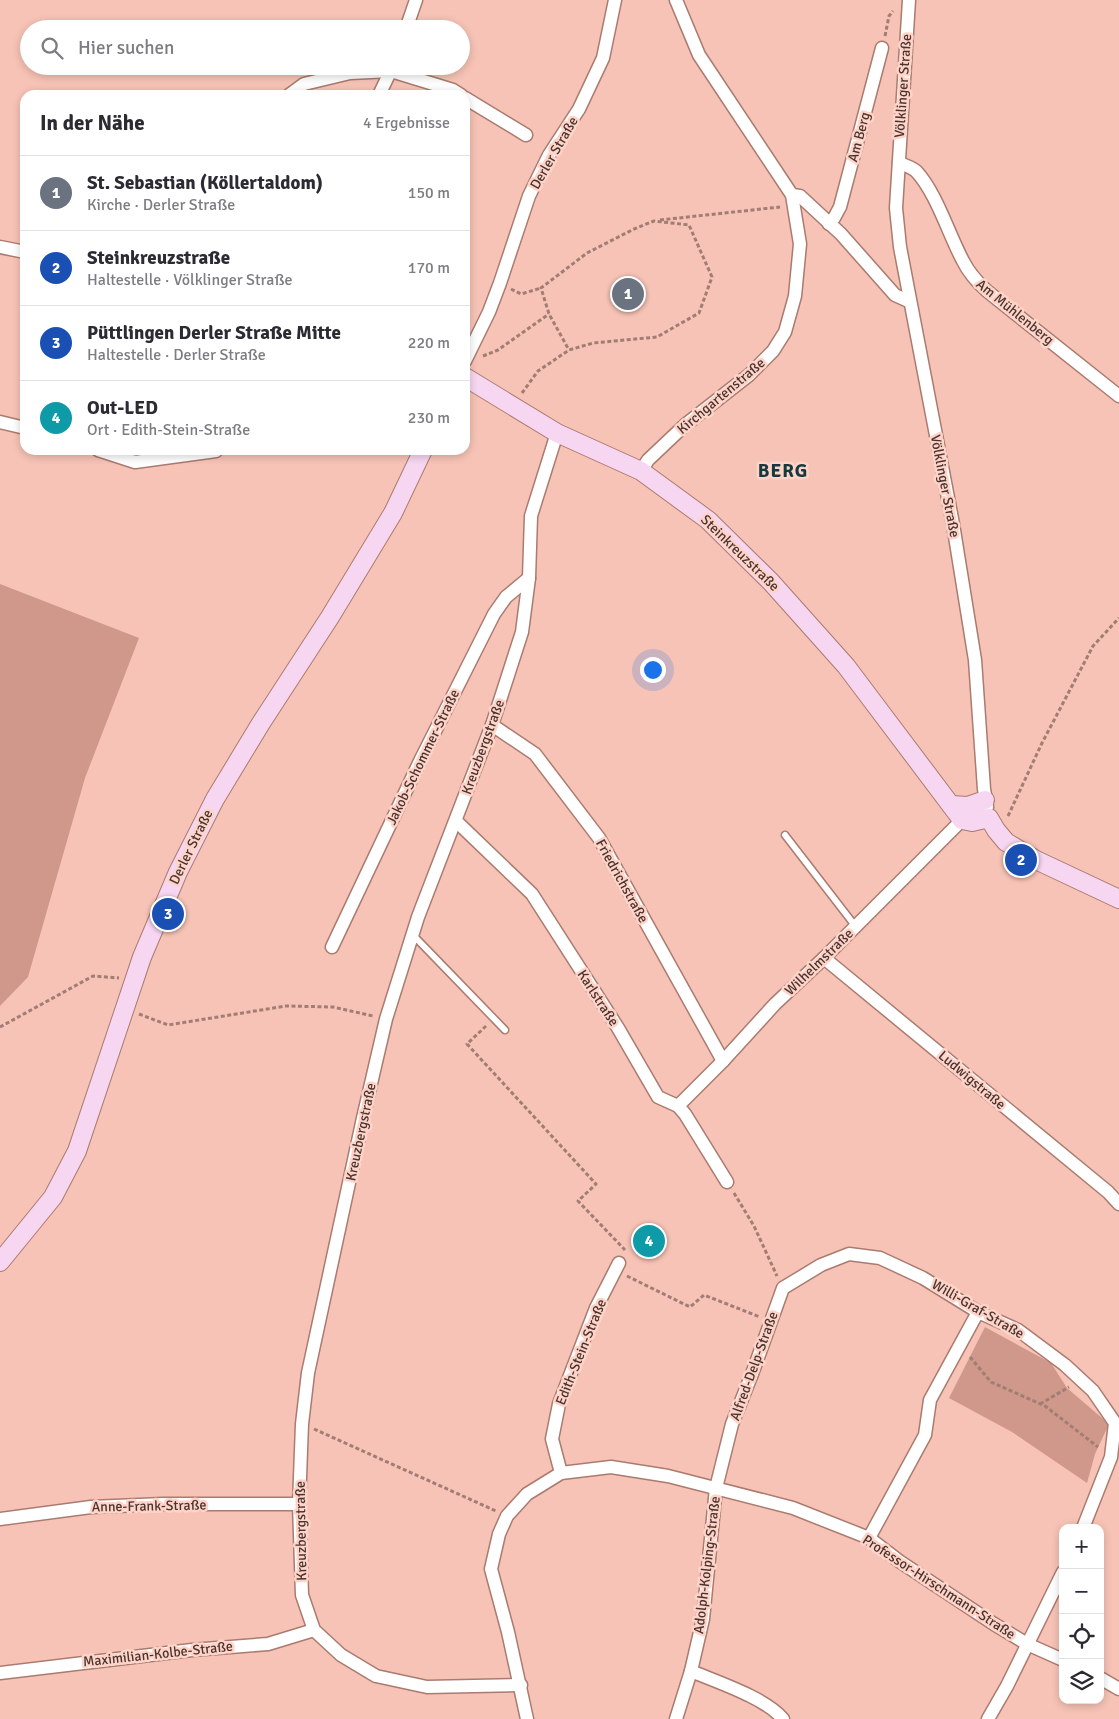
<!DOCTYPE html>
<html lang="de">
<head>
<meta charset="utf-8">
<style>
  :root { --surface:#fff; --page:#f2f2f3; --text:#2b2b33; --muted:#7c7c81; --line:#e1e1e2; --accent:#1a6271 }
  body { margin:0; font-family:Signika,sans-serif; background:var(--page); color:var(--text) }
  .controls { position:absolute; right:15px; bottom:15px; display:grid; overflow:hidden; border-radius:10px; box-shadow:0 2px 8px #0003 }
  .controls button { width:45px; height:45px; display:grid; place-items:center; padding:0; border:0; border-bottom:1px solid var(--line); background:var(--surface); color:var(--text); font:25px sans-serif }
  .you { position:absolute; left:652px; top:669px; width:18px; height:18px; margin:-12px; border:4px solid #fff; border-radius:50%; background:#1a73e8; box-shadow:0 0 0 8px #1a73e833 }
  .badge { display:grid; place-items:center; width:32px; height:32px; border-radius:50%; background:var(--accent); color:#fff; font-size:16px; font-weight:700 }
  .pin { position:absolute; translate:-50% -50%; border:2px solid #fff; box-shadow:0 1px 5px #0006 }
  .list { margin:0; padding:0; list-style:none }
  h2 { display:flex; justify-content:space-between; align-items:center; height:65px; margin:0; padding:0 20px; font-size:21px }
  h2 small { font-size:16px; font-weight:400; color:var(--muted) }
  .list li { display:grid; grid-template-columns:32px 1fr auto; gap:15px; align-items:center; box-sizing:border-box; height:75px; padding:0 20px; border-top:1px solid var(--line) }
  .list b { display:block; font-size:19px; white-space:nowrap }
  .list p { margin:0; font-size:16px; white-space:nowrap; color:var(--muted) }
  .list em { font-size:16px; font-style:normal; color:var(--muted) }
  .icon { flex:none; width:28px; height:28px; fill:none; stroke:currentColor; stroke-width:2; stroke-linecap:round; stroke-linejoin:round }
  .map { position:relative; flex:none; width:1119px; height:1719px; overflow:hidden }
  .search { position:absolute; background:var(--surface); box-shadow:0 2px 8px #0003; left:20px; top:20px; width:450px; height:55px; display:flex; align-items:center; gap:12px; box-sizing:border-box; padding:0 18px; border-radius:28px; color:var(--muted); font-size:19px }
  .panel { position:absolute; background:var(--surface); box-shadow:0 2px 8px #0003; left:20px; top:90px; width:450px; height:365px; border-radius:15px }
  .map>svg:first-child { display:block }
</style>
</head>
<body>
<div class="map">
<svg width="1119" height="1719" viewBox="0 0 1119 1719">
  <rect width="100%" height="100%" fill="#f7c3b6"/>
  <g fill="#cf988a">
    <polygon points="0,584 139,638 85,778 28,977 0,1006"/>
    <polygon points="985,1327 1051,1363 1067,1388 1109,1424 1095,1454 1087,1483 1012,1432 949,1398"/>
  </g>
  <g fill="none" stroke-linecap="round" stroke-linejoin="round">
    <defs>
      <g id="lane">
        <polyline points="785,835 856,927"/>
        <polyline points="412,934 505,1030"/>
      </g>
      <g id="street">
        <polyline points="909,0 896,208 900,247 953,524 975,660 984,789 987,807"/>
        <polyline points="406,29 416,0"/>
        <polyline points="289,95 304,84 350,73 391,71 453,90 461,95"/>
        <polyline points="379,95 393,66"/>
        <polyline points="465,98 526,135"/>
        <path d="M 899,163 C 905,165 911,167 916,171 C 936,192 949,235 963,261 C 969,273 977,282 987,291 L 1119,396"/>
        <polyline points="792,195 800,196 841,234 895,295 906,300 909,300"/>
        <polyline points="829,224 834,218 840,207 882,48"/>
        <polyline points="0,247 25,252"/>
        <polyline points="465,361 489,312 500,283 529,196 549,155 579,109 603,58 615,0"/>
        <polyline points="0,422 25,428"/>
        <polyline points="98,450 135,462 216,451"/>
        <polyline points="641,471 648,460 685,425 749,375 773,351 785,332 795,296 800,244 792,195 699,55 676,0"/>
        <polyline points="492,725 535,754 599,838 723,1061"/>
        <polyline points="456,821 532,894 618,1028 658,1097 678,1106 685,1114 727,1182"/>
        <polyline points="332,947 420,761 494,614 506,597 529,578"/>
        <polyline points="824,958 1108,1192 1119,1204"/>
        <polyline points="678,1106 723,1061 775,1004 824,958 962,820"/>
        <polyline points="561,1473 552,1439 559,1404 596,1308 619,1263"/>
        <polyline points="0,1519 91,1507 163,1504 299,1504"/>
        <polyline points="869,1538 925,1435 930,1400 978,1312"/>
        <path d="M 691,1671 C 717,1682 766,1698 783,1719"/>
        <polyline points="0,1673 192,1650 268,1644 314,1630"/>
        <polyline points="1100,1678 1119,1689"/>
        <polyline points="521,1685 427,1687 376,1676 341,1655 314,1630 302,1595 299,1504 302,1424 308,1373 363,1118 386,1019 418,917 492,725 522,632 529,578 531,516 557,433"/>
        <polyline points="527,1719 508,1632 491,1569 499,1534 507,1516 527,1494 561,1473 611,1467 668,1476 793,1508 869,1538 899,1561 994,1624 1027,1644 1063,1660"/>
        <polyline points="676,1719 691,1671 703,1619 716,1488 732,1424 752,1374 783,1288 821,1265 849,1254 880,1258 923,1278 978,1312 1018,1330 1065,1365 1093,1391 1115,1423 1111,1457 1083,1528"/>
        <polyline points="988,1719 1007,1686 1063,1572"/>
      </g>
      <g id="secondary">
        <polyline points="465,377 557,433 641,471 708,520 771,582 846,666 962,820 972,822 989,818 996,830 1006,842 1036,860 1119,899"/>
        <polyline points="951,805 968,806 985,800"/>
        <polyline points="0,1262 53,1197 77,1151 142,957 178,872 215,799 261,723 330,617 393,513 423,450"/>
      </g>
    </defs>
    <use href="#lane" stroke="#aa7b6f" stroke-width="9"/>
    <use href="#street" stroke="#aa7b6f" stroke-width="15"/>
    <use href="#secondary" stroke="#aa7b6f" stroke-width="20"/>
    <g stroke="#a27d74" stroke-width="3" stroke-dasharray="4 2.5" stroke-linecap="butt">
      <polyline points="885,36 889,16 893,11"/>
      <polyline points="660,220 780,207"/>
      <polyline points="511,289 521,294 541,288"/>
      <polyline points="483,356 498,350 549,314"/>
      <polyline points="522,393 538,371 569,350 593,343 657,337 699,313 712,277 689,225 654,221 634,229 587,253 541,288 549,314 569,350"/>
      <polyline points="1008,816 1042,743 1093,646 1119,618"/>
      <polyline points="139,1014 168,1025 286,1006 333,1007 373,1016"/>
      <polyline points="486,1026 467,1044 596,1184 578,1201 625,1250"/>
      <polyline points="0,1027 93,976 119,978"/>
      <polyline points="734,1193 754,1226 777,1276"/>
      <polyline points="627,1276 690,1307 704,1295 760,1317"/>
      <polyline points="970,1357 991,1382 1045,1406 1098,1447"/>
      <polyline points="1040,1404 1069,1387"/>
      <polyline points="314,1429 496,1511"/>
    </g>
    <use href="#lane" stroke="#fff" stroke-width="6"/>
    <use href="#street" stroke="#fff" stroke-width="12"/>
    <use href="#secondary" stroke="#f6d6f0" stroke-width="18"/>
  </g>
  <g text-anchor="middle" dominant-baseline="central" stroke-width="5" stroke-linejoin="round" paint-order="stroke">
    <g font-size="14" fill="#49342f" stroke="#fed3c8">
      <text transform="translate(903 86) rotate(-86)">Völklinger Straße</text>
      <text transform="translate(859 137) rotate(-75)">Am Berg</text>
      <text transform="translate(554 153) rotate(-60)">Derler Straße</text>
      <text transform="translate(1015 312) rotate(39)">Am Mühlenberg</text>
      <text transform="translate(721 396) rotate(-40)">Kirchgartenstraße</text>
      <text transform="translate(945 486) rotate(79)">Völklinger Straße</text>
      <text transform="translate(740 553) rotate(44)">Steinkreuzstraße</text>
      <text transform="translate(483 747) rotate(-70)">Kreuzbergstraße</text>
      <text transform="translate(423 757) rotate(-64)">Jakob-Schommer-Straße</text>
      <text transform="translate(191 847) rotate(-64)">Derler Straße</text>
      <text transform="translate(622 881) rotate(61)">Friedrichstraße</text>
      <text transform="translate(819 962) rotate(-44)">Wilhelmstraße</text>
      <text transform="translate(598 998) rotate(57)">Karlstraße</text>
      <text transform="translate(972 1080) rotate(40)">Ludwigstraße</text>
      <text transform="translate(361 1132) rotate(-78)">Kreuzbergstraße</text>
      <text transform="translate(978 1309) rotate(30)">Willi-Graf-Straße</text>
      <text transform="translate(581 1352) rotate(-68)">Edith-Stein-Straße</text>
      <text transform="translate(754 1366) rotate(-70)">Alfred-Delp-Straße</text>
      <text transform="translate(149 1506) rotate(-1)">Anne-Frank-Straße</text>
      <text transform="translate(301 1531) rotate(-91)">Kreuzbergstraße</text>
      <text transform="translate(707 1565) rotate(-83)">Adolph-Kolping-Straße</text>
      <text transform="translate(939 1587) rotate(33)">Professor-Hirschmann-Straße</text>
      <text transform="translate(158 1654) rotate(-6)">Maximilian-Kolbe-Straße</text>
    </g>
    <g font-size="19" font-weight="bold" letter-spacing="1" fill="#18383f" stroke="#fed3c8">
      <text x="783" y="471">BERG</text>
    </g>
  </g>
</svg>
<div class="controls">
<button>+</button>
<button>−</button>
<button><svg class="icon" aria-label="locate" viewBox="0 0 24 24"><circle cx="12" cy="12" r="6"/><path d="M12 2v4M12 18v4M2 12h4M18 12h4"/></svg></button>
<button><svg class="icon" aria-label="layers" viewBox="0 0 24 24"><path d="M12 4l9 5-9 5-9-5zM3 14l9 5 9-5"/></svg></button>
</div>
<div class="you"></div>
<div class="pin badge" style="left:628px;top:294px;background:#6b7280">1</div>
<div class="pin badge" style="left:1021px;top:860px;background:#1a4fb4">2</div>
<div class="pin badge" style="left:168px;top:914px;background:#1a4fb4">3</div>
<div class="pin badge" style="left:649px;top:1241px;background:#0f9aa8">4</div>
<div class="search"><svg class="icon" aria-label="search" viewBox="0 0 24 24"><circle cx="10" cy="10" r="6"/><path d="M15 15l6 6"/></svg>Hier suchen</div>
<section class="panel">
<h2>In der Nähe<small>4 Ergebnisse</small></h2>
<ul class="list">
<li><span class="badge" style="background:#6b7280">1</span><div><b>St. Sebastian (Köllertaldom)</b><p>Kirche · Derler Straße</p></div><em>150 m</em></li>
<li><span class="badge" style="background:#1a4fb4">2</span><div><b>Steinkreuzstraße</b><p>Haltestelle · Völklinger Straße</p></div><em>170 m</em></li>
<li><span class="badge" style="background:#1a4fb4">3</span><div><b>Püttlingen Derler Straße Mitte</b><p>Haltestelle · Derler Straße</p></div><em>220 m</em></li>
<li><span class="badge" style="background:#0f9aa8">4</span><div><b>Out-LED</b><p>Ort · Edith-Stein-Straße</p></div><em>230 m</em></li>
</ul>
</section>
</div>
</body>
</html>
